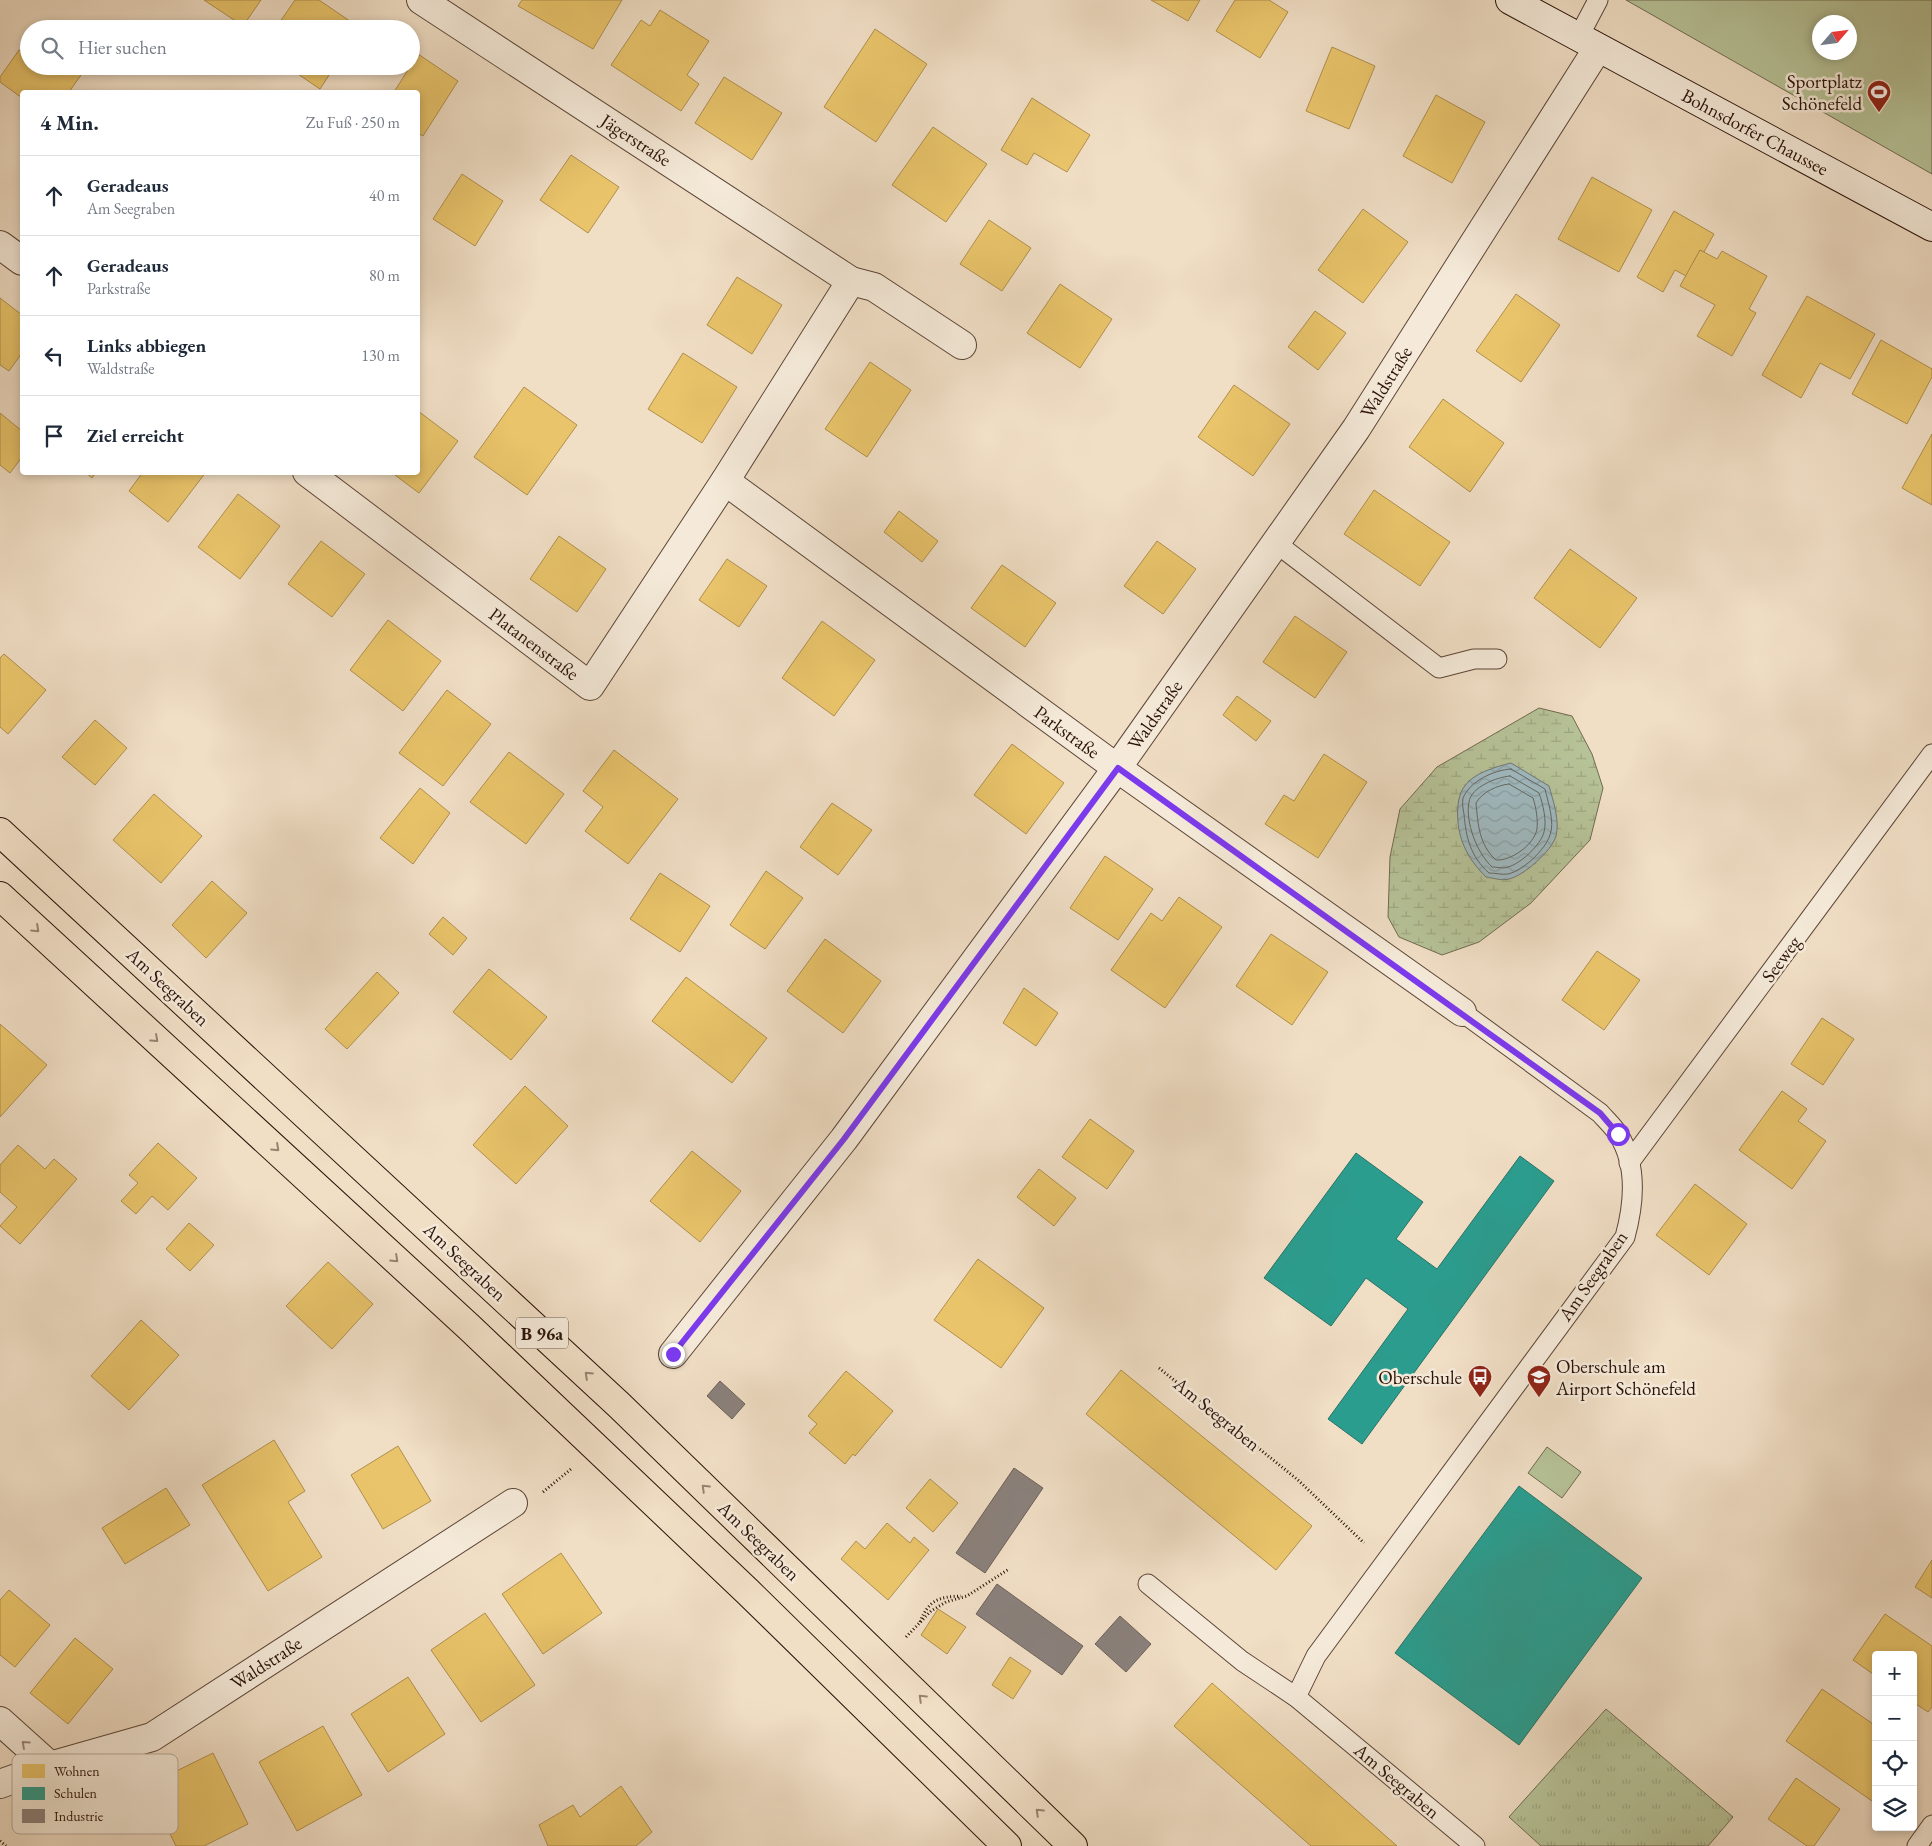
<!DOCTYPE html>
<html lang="de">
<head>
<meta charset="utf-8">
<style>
  :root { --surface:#fff; --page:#f2f2f3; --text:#1f2937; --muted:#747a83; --line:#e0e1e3 }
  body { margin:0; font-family:"EB Garamond",serif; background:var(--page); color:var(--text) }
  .controls { position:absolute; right:15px; bottom:15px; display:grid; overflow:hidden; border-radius:5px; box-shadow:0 2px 8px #0003 }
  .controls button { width:45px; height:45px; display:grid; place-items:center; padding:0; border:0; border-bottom:1px solid var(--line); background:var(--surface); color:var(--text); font:25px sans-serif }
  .compass { position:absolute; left:1812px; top:15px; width:45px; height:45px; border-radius:50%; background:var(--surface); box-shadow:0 2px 8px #0003; rotate:62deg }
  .stop { position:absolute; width:15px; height:15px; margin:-11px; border:4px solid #7c3aed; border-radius:50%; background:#fff }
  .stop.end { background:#7c3aed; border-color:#fff; box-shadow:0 1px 5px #0008 }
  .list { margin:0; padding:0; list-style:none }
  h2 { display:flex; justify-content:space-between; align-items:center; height:65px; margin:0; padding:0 20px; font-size:21px }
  h2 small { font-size:16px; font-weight:400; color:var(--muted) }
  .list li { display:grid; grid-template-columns:32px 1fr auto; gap:15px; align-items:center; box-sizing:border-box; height:80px; padding:0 20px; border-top:1px solid var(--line) }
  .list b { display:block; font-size:19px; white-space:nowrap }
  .list p { margin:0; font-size:16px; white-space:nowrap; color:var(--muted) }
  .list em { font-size:16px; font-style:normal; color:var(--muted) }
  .icon { flex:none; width:28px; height:28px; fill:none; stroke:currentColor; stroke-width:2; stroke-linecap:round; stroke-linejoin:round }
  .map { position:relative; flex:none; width:1932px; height:1846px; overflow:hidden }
  .search { position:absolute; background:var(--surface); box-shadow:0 2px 8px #0003; left:20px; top:20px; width:400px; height:55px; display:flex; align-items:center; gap:12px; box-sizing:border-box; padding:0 18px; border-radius:28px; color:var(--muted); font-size:19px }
  .panel { position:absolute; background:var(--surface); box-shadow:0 2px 8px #0003; left:20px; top:90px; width:400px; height:385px; border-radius:5px }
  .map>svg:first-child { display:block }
</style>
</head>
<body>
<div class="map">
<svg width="1932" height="1846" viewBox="0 0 1932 1846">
  <defs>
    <pattern id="grass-tufts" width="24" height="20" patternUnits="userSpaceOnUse" patternTransform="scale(1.25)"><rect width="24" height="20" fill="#b6c297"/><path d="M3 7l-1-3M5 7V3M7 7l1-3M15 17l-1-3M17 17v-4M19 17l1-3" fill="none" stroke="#9da681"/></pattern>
    <pattern id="wetland-marsh" width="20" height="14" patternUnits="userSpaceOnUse" patternTransform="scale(1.25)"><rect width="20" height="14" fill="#b6c297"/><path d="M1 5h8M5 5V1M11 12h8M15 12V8" fill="none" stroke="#9da681"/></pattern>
    <pattern id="water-waves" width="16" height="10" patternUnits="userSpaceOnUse" patternTransform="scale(1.25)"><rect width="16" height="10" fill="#9fb9bf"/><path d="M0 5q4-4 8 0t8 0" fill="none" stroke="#899ea3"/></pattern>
  </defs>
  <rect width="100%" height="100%" fill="#f0dec5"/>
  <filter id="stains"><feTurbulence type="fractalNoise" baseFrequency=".004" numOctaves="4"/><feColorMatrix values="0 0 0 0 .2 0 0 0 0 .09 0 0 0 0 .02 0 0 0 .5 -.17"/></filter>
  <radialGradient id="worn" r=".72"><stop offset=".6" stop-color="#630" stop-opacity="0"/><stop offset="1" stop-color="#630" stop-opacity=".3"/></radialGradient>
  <polygon fill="url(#grass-tufts)" stroke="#706a50" points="1606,1709 1733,1817 1708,1846 1541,1846 1509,1817"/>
  <polygon fill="url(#wetland-marsh)" stroke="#706a50" points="1539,708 1572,716 1592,754 1603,788 1590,840 1531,903 1479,942 1442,955 1399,937 1388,917 1390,857 1400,809 1437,767"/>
  <g fill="#b6c297" stroke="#706a50" fill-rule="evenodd">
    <path d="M 1627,0 L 1932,0 L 1932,174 L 1626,0 ZM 1820,22 L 1850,22 L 1850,52 L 1820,52 Z"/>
    <polygon points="1547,1447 1581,1472 1562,1498 1528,1473"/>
  </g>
  <path fill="url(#water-waves)" stroke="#707676" d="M 1511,763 L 1549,786 C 1553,800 1560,821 1556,836 C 1552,851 1523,876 1509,879 C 1502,881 1493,878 1486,877 C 1477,868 1469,858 1464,846 C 1457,831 1454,801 1464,787 C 1473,773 1495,767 1511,763 Z"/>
  <g fill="#e9c46a" stroke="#b08f4d">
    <polygon points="204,0 261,0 243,26"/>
    <polygon points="295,0 319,0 360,28 275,29"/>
    <polygon points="522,0 622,0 593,49 518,6"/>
    <polygon points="1151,0 1200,0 1188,21"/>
    <polygon points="1235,0 1269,0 1288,12 1260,58 1216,31"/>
    <polygon points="660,10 709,41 687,75 699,84 681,111 611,65 641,20 650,26"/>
    <polygon points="875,29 927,64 876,142 824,107"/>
    <polygon points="1332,47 1375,66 1349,129 1306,111"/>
    <polygon points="19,50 29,56 29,66 86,68 69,92 22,92 22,98 0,82 0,77"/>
    <polygon points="418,54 458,81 423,136 418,133 418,92 394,92"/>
    <polygon points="286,66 335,66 320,89"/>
    <polygon points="724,77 782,113 752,160 695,123"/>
    <polygon points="1436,95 1485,122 1452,183 1403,156"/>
    <polygon points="1032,98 1090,135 1067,172 1034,153 1027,165 1001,150"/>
    <polygon points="933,127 987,164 946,222 892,185"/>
    <polygon points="571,155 619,187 588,233 540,200"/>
    <polygon points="462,174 503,201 475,246 433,219"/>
    <polygon points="1592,177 1652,210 1619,272 1558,239"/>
    <polygon points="1363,209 1408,242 1363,303 1318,270"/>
    <polygon points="1674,211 1714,234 1704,252 1700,250 1686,276 1675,270 1663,292 1637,277"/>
    <polygon points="989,220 1031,248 1002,291 960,264"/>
    <polygon points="1700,250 1717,259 1722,251 1767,276 1749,309 1756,313 1732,356 1697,336 1715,305 1680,286"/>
    <polygon points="737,277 782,305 752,354 707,325"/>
    <polygon points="1060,284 1112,319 1080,368 1027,333"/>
    <polygon points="1516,294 1560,325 1521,382 1476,351"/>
    <polygon points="1807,296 1875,334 1850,379 1820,363 1801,398 1762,375"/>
    <polygon points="0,298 22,315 22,353 9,371 0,365"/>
    <polygon points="1315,311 1346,333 1318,370 1288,347"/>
    <polygon points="1881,340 1932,369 1932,377 1907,424 1852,394"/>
    <polygon points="683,353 737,387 702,443 648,409"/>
    <polygon points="870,362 911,390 867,457 825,429"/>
    <polygon points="1234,385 1290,424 1253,476 1198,437"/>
    <polygon points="524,387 577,425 527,495 474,457"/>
    <polygon points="1443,399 1504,443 1470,492 1409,447"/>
    <polygon points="418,411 458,441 419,493 391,472 418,472"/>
    <polygon points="0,413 22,431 22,457 10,473 0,465"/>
    <polygon points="1932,434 1932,505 1902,488"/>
    <polygon points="85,472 96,472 92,478"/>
    <polygon points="143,472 206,472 168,522 129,491"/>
    <polygon points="1374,490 1450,542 1420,586 1344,534"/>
    <polygon points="238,494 280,526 240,579 198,547"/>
    <polygon points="899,511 938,541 922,562 884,532"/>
    <polygon points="559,536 606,569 577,612 530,579"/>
    <polygon points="321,541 365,574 332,617 288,584"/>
    <polygon points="1157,541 1196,569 1163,614 1124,586"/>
    <polygon points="1570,549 1637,598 1600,648 1534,598"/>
    <polygon points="727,559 767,586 739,627 699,600"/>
    <polygon points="1002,565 1056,603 1025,647 971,608"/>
    <polygon points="1295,616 1347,652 1315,698 1263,662"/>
    <polygon points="388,620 441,661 403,711 350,670"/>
    <polygon points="822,621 875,660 834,716 782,678"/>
    <polygon points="4,654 46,690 8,734 0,727 0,658"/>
    <polygon points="447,690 491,724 443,786 399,753"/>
    <polygon points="1237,696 1271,721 1256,741 1223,715"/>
    <polygon points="95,720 127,748 95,785 62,757"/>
    <polygon points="1012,744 1064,783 1026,834 974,795"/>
    <polygon points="614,750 678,799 628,864 585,831 603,807 583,791"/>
    <polygon points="509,752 564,794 526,844 470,802"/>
    <polygon points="1324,754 1367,782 1318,858 1265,824 1284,795 1294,801"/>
    <polygon points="420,788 450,813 413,864 380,838"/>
    <polygon points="154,794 202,836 161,883 113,840"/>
    <polygon points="832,803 872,830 838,875 800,847"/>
    <polygon points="1105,856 1153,889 1118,940 1070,908"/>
    <polygon points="766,871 803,898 765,949 730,925"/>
    <polygon points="660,873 710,906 680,952 630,919"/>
    <polygon points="212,881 247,913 206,958 172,925"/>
    <polygon points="1179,897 1222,927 1165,1008 1111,970 1151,913 1162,921"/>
    <polygon points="443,917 467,938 453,955 429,934"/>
    <polygon points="1271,934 1328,972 1292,1025 1236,986"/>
    <polygon points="825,939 881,981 843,1033 787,991"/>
    <polygon points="1597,951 1640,980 1604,1030 1562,1000"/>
    <polygon points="489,969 547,1017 511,1060 453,1012"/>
    <polygon points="377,972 399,993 347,1049 325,1029"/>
    <polygon points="686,977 767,1038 732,1083 652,1021"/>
    <polygon points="1024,988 1058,1013 1036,1046 1003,1023"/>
    <polygon points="1822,1018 1854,1039 1823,1085 1791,1064"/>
    <polygon points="0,1024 47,1065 0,1117"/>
    <polygon points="525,1086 568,1126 516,1184 473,1145"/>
    <polygon points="1782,1091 1807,1109 1798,1121 1826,1141 1792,1189 1739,1150"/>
    <polygon points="1090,1119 1134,1151 1107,1189 1062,1157"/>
    <polygon points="158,1143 197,1178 168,1210 152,1196 136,1214 121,1201 138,1183 129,1175"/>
    <polygon points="18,1145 45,1169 54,1159 77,1179 20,1244 0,1226 17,1207 0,1192 0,1165"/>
    <polygon points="692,1151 741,1191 700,1242 650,1201"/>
    <polygon points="1039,1169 1076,1198 1054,1226 1017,1197"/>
    <polygon points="1695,1184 1747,1224 1709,1275 1656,1235"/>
    <polygon points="189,1223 214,1245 190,1271 166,1249"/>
    <polygon points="978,1259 1044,1308 1001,1368 934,1320"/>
    <polygon points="328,1262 373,1304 332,1349 286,1306"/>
    <polygon points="141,1320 179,1355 129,1410 91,1376"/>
    <polygon points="1121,1370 1312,1526 1276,1570 1086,1414"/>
    <polygon points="846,1371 893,1411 855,1456 853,1454 845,1464 809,1433 817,1424 808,1416"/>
    <polygon points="274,1440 305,1491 288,1502 322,1557 268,1591 202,1485"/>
    <polygon points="398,1446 431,1501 383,1529 351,1475"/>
    <polygon points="930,1479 958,1503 933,1532 906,1508"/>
    <polygon points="166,1488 190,1525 125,1564 102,1528"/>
    <polygon points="887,1523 910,1543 914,1537 929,1550 888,1600 841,1559 856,1541 865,1549"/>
    <polygon points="561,1553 602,1613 543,1654 502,1594"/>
    <polygon points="1932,1560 1932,1598 1915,1587"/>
    <polygon points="9,1590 50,1625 15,1667 0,1655 0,1600"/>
    <polygon points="938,1609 966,1627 947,1654 921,1635"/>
    <polygon points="485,1613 535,1685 481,1722 431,1650"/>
    <polygon points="1885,1614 1932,1646 1932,1707 1928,1712 1913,1702 1913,1655 1876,1655 1876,1676 1853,1660"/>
    <polygon points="75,1638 113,1669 68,1724 30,1693"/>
    <polygon points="1010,1657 1031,1671 1013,1699 992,1685"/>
    <polygon points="408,1677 445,1734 388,1772 351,1714"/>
    <polygon points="1212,1683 1397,1846 1311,1846 1174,1726"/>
    <polygon points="1822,1689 1876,1726 1876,1796 1872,1801 1786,1741"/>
    <polygon points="323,1726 362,1795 297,1831 259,1762"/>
    <polygon points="213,1753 248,1824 204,1846 176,1846 146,1786"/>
    <polygon points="1796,1778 1840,1809 1814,1846 1807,1846 1768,1819"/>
    <polygon points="621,1786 652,1832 636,1846 548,1846 539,1825 573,1805 580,1817"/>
  </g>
  <g fill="#2a9d8f" stroke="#2a7366">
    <polygon points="1356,1153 1423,1202 1396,1239 1437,1269 1520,1156 1554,1181 1362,1444 1328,1419 1408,1309 1366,1278 1331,1326 1264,1278"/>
    <polygon points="1519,1486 1642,1578 1519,1745 1395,1653"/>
  </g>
  <g fill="#8a817c" stroke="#6d6059">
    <polygon points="720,1381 745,1404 732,1419 707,1396"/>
    <polygon points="1014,1468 1043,1488 985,1573 956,1553"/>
    <polygon points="997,1584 1083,1646 1062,1675 976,1614"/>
    <polygon points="1120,1616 1151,1644 1126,1672 1095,1644"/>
  </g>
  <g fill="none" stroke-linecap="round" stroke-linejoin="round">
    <g stroke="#646664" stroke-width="1">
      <path d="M 1511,769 L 1545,789 C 1548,802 1555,823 1550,835 C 1545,850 1524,870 1508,874 C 1503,875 1495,873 1489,873 C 1470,856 1466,837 1464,814 C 1463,809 1462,803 1463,798 C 1470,781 1494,770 1511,769 Z"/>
      <path d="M 1510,776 L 1539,793 C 1543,804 1547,821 1544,832 C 1541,845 1520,864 1508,867 C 1503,869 1497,867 1492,867 C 1477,853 1465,822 1469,802 C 1471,787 1497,777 1510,776 Z"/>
      <path d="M 1509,784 L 1533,798 C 1536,807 1538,819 1537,829 C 1534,845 1511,861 1496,860 C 1479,845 1478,824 1476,803 C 1482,792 1498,785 1509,784 Z"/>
    </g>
    <defs>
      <g id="lane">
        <polyline points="1578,38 1598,0"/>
        <polyline points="1276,543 1439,668 1474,659 1497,659"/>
        <polyline points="1629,1163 1932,754"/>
        <polyline points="1148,1584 1242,1661 1296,1697 1475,1846"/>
        <path d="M 1296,1697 L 1316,1656 L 1625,1237 C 1634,1204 1638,1165 1618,1134 C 1613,1126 1606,1120 1600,1113 L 1462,1012"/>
        <polyline points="1917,1846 1932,1825"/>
      </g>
      <g id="street">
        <polyline points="0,245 22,261"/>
        <polyline points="851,281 874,287 962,345"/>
        <polyline points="307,472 590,686 725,481 851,281 421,0"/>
        <polyline points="725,481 1117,768 1462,1012"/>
        <polyline points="673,1354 844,1139 1117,768 1356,429 1598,48"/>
        <polyline points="0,1721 50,1766"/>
        <polyline points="0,1784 50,1766 152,1737 513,1503"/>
      </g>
      <polyline id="secondary" points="1510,0 1932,227"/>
      <g id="primary">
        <polyline points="0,832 619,1405 1073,1846"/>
        <polyline points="0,896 469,1327 748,1592 1007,1846"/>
      </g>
    </defs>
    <use href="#lane" stroke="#5c4537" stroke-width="21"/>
    <use href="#street" stroke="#5c4537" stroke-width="30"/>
    <use href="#secondary" stroke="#2a1208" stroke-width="30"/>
    <use href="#primary" stroke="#2a1208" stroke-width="30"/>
    <g stroke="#2a1208" stroke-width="3" stroke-dasharray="1 2.5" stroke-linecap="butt">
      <polyline points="1159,1368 1298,1480 1364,1543"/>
      <polyline points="543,1492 571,1469"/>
      <path d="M 920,1622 C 929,1600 938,1597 961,1596"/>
      <polyline points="906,1637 931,1611 946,1602 967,1596 1009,1569"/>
      <polyline points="0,1841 6,1846"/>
    </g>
    <use href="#lane" stroke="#f5ead9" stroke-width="19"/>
    <use href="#street" stroke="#f5ead9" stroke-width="28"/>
    <use href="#secondary" stroke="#f5ead9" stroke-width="28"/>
    <use href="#primary" stroke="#f0dec5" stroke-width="28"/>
  </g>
  <defs><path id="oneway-chevron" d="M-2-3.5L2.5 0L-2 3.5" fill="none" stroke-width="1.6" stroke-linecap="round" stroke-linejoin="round" transform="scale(1.25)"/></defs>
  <g stroke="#978270">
    <use href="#oneway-chevron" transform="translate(36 929) rotate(43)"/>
    <use href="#oneway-chevron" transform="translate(155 1039) rotate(42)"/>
    <use href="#oneway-chevron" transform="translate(276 1148) rotate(43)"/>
    <use href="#oneway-chevron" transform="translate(395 1259) rotate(43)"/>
    <use href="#oneway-chevron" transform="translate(588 1375) rotate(-137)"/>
    <use href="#oneway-chevron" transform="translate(705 1488) rotate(-136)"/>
    <use href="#oneway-chevron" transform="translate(922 1698) rotate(-136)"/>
    <use href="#oneway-chevron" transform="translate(1039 1812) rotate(-136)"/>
  </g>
  <use stroke="#9a897b" href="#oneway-chevron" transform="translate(25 1744) rotate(-138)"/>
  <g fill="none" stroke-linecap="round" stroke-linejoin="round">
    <polyline stroke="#7c3aed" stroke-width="6" points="673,1354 844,1139 1118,768 1600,1113 1618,1134"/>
  </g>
  <defs>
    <symbol id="stadium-pin" viewBox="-11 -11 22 30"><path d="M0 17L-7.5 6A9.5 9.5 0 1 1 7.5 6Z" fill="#8f2418" stroke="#f5ead9"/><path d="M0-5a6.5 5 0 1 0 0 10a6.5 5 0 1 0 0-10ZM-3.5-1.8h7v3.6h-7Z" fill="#fff"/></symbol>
    <symbol id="bus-pin" viewBox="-11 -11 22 30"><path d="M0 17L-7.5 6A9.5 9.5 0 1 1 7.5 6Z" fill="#8f2418" stroke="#f5ead9"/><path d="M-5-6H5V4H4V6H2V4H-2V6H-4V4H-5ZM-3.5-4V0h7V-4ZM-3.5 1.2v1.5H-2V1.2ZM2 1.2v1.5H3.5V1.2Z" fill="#fff"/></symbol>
    <symbol id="school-pin" viewBox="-11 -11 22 30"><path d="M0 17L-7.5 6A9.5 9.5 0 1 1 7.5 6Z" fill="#8f2418" stroke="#f5ead9"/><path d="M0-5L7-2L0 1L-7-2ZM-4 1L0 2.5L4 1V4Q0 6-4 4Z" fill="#fff"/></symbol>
  </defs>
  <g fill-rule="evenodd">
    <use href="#stadium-pin" x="1865" y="78" width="28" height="38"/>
    <use href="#bus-pin" x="1466" y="1363" width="28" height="38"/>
    <use href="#school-pin" x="1525" y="1363" width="28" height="38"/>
  </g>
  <g text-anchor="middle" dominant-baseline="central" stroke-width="5" stroke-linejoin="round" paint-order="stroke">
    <rect fill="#f5ead9" stroke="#675347" stroke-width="1" x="516" y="1317.5" width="52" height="31" rx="4"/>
    <g font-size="18" font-weight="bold" fill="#2a1208">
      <text x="542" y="1333">B 96a</text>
    </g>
    <g font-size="19" fill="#2a1208" stroke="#f5ead9" text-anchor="end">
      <text x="1862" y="81">Sportplatz<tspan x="1862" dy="22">Schönefeld</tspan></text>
      <text x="1556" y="1366" text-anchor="start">Oberschule am<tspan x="1556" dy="22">Airport Schönefeld</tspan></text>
      <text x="1462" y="1377">Oberschule</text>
    </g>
    <g font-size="19" fill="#2a1208" stroke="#f5ead9">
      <text transform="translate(1755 132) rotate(28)">Bohnsdorfer Chaussee</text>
      <text transform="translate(636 140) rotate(33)">Jägerstraße</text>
      <text transform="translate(1386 382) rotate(-58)">Waldstraße</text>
      <text transform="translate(534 644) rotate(37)">Platanenstraße</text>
      <text transform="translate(1155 715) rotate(-55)">Waldstraße</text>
      <text transform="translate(1067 732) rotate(36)">Parkstraße</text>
      <text transform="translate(1781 959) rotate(-54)">Seeweg</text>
      <text transform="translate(168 987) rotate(43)">Am Seegraben</text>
      <text transform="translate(465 1262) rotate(43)">Am Seegraben</text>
      <text transform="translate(1593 1276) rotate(-55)">Am Seegraben</text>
      <text transform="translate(1217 1414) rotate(39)">Am Seegraben</text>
      <text transform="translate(759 1541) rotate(44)">Am Seegraben</text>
      <text transform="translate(266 1663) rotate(-33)">Waldstraße</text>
      <text transform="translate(1397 1781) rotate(40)">Am Seegraben</text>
    </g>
  </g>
  <rect x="12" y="1754" width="166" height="80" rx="8" fill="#f5ead9" stroke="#b8a99a" stroke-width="1"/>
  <rect x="22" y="1764" width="23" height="14" fill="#e9c46a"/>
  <rect x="22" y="1787" width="23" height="13" fill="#2a9d8f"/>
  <rect x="22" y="1809" width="23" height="14" fill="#8a817c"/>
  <g font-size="14" fill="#2a1208">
    <text x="54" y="1776">Wohnen</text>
    <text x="54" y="1798">Schulen</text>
    <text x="54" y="1821">Industrie</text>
  </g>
  <rect width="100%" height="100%" filter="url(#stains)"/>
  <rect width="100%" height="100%" fill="url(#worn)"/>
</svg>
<div class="controls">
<button>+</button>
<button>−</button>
<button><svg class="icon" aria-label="locate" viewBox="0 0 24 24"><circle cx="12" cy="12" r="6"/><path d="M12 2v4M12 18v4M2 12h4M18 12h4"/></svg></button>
<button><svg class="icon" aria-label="layers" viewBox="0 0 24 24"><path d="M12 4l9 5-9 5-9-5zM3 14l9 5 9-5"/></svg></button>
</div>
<svg class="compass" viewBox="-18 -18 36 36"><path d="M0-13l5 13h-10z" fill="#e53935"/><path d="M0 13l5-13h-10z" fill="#747a83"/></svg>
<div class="stop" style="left:1618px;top:1134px"></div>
<div class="stop end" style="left:673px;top:1354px"></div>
<div class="search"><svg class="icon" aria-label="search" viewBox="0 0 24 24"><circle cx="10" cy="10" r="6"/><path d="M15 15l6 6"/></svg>Hier suchen</div>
<section class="panel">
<h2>4 Min.<small>Zu Fuß · 250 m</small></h2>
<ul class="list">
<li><svg class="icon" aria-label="ahead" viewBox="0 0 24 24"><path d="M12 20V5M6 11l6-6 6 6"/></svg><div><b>Geradeaus</b><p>Am Seegraben</p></div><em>40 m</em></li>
<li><svg class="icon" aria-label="ahead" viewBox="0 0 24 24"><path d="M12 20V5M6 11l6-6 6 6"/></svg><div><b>Geradeaus</b><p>Parkstraße</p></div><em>80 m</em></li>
<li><svg class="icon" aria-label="left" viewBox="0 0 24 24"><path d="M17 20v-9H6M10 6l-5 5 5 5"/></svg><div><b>Links abbiegen</b><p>Waldstraße</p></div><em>130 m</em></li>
<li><svg class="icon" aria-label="arrive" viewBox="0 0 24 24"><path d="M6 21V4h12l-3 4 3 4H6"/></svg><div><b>Ziel erreicht</b></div></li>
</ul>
</section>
</div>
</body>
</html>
